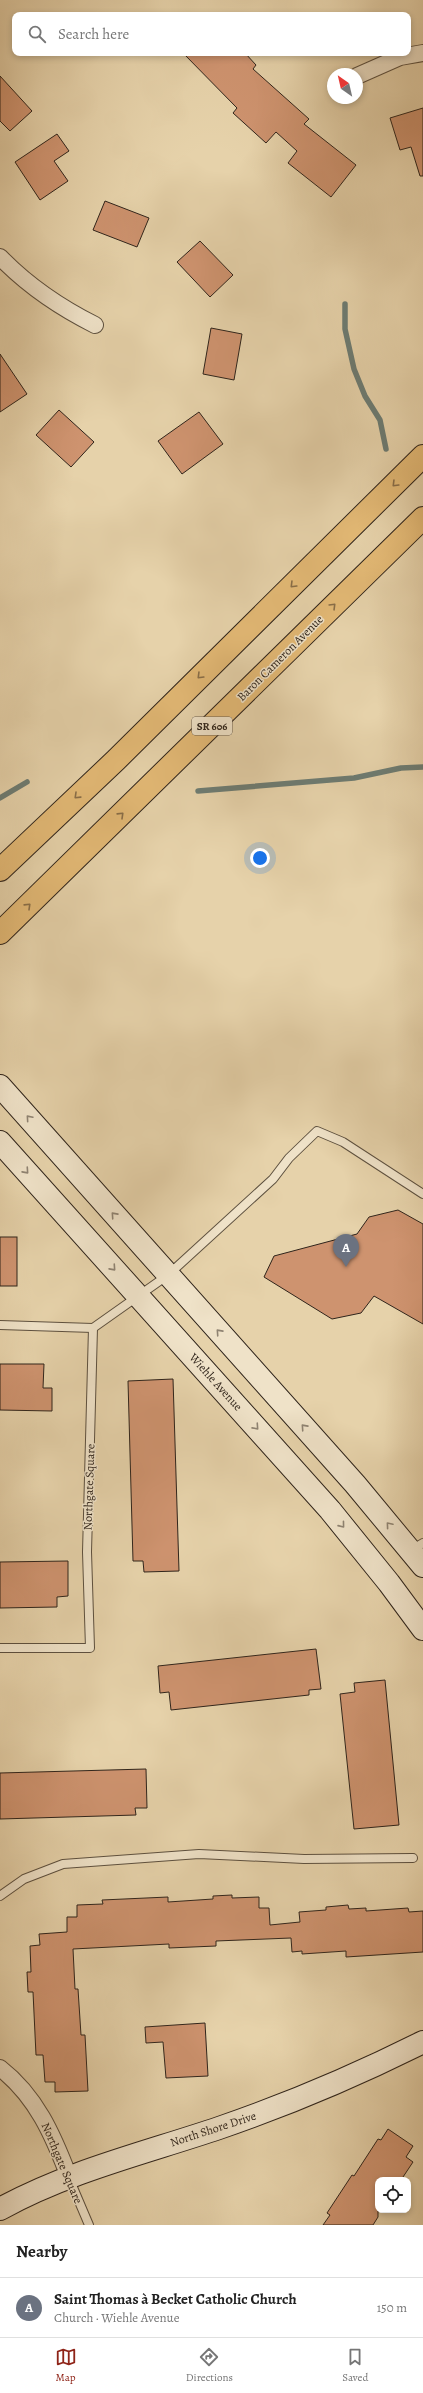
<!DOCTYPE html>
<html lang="en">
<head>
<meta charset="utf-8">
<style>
  :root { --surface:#fff; --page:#f2f2f2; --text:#222; --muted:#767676; --line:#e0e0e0; --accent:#8f2418 }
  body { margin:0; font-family:Alegreya,serif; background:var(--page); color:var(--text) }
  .controls { position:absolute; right:12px; bottom:12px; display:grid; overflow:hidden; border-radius:8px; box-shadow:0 2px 6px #0003 }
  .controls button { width:36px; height:36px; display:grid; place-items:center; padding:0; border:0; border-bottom:1px solid var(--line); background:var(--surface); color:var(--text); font:20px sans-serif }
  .compass { position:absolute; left:327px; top:68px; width:36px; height:36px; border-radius:50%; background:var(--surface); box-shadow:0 2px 6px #0003; rotate:326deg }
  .you { position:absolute; left:260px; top:858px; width:14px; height:14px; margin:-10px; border:3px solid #fff; border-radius:50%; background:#1a73e8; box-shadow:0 0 0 6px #1a73e833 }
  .badge { display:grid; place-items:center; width:26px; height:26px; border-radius:50%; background:var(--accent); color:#fff; font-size:13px; font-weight:700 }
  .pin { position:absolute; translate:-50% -33px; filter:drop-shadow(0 1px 2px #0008) }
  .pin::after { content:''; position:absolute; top:21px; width:14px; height:12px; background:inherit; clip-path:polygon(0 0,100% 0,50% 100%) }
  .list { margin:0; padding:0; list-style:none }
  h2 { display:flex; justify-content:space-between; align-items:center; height:52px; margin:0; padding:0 16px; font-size:17px }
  h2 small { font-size:13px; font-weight:400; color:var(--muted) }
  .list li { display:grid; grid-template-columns:26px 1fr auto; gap:12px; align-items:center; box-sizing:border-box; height:60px; padding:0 16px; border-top:1px solid var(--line) }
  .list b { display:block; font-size:15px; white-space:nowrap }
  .list p { margin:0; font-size:13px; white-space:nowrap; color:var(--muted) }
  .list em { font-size:13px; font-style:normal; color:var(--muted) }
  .icon { flex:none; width:22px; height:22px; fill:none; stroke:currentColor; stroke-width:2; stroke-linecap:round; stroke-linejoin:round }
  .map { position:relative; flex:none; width:423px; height:2225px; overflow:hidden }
  .search { position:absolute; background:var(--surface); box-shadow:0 2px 6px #0003; left:12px; right:12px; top:12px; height:44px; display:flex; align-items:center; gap:10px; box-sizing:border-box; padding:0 14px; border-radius:8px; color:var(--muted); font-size:15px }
  .sheet { height:112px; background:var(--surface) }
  nav { display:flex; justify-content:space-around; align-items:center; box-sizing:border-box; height:56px; border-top:1px solid var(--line); background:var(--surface); font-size:11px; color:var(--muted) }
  nav a { display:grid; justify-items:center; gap:2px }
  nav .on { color:var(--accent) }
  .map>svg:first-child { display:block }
</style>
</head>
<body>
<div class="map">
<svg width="423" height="2225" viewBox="0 0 423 2225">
  <rect width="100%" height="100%" fill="#e6d2aa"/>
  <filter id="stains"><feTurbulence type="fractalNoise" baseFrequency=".005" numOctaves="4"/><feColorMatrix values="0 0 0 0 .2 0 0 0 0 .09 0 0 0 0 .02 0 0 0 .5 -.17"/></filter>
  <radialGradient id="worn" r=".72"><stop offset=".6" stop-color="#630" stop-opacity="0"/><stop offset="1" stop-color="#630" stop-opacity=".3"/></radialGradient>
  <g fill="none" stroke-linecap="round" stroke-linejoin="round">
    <g stroke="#6d7c73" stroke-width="5.5">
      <polyline points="345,304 345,329 354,369 365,396 380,420 386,449"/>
      <polyline points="198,791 354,778 401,768 423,767"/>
      <polyline points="0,798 27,782"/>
    </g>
  </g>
  <g fill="#ce936f" stroke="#2f241b">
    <polygon points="183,53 245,53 256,65 253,69 309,119 304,124 356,165 331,197 288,163 297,151 276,132 266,143 233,113 237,108"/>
    <polygon points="0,76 32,111 10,131 0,121"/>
    <polygon points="423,108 423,176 420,176 411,147 400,150 390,118"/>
    <polygon points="57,134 69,151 54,161 68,181 40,200 15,162"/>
    <polygon points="105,201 149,218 137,247 93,230"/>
    <polygon points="200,241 233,275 210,297 177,262"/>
    <polygon points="211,328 242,334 234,380 203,374"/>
    <polygon points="0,354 27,394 0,412"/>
    <polygon points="59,410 94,442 71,467 36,435"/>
    <polygon points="199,412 223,444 182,474 158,441"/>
    <polygon points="398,1210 423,1224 423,1324 374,1296 361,1313 332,1319 264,1277 274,1256 357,1234 369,1217"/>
    <rect x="0" y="1237" width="17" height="49"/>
    <polygon points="0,1364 44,1364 43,1388 52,1388 52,1411 0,1410"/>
    <polygon points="173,1379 179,1571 144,1572 143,1561 133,1561 128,1381"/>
    <polygon points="68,1561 68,1596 57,1597 57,1607 0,1608 0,1562"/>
    <polygon points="316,1649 321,1689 309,1690 309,1695 171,1710 169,1692 160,1693 158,1666"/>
    <polygon points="385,1680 399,1825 354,1829 340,1694 355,1692 354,1683"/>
    <polygon points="146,1769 147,1808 135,1808 136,1815 0,1819 0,1773"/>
    <polygon points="232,1895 232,1898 259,1897 259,1908 269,1908 270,1925 300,1922 299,1912 326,1910 326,1907 348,1905 349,1909 366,1908 366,1911 408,1908 409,1912 423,1911 423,1952 346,1957 346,1951 302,1954 302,1951 292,1952 291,1938 216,1941 216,1946 169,1948 169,1944 73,1949 75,1989 78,1989 81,2035 85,2035 88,2091 55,2092 55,2082 45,2082 43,2055 36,2055 33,1992 28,1992 27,1972 31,1972 30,1946 40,1945 39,1934 67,1932 67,1917 77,1917 77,1905 103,1904 102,1900 168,1897 168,1902 213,1899 213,1896"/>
    <polygon points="205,2023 208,2076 166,2078 163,2042 146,2043 145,2027"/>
    <polygon points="388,2129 413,2146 406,2157 413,2162 401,2180 378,2180 378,2217 373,2225 323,2225 330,2215 327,2213 352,2175 354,2176 378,2139 381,2140"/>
  </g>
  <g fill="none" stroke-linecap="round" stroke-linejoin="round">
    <defs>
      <g id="lane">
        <polyline points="0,1325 93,1328"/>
        <polyline points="411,1550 423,1543"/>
        <polyline points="0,1648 90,1648 87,1552 93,1328 168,1275 273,1179 289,1158 317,1131 343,1142 423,1194"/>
        <polyline points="0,1896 24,1879 63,1864 199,1854 304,1859 413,1858"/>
        <polyline points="69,2178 89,2225"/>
      </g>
      <g id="street">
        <polyline points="357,76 400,57 423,53"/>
        <path d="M 0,257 C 28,286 59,307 95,325"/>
        <path d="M 0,2068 C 36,2096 53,2135 69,2177"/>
      </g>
      <g id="secondary">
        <polyline points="0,1086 355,1484 423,1566"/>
        <polyline points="0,1142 330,1510 389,1583 423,1629"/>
        <path d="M 0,2209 C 69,2171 145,2153 219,2128 C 289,2104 357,2075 423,2042"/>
      </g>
      <g id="primary">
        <polyline points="0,870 116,760 423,456"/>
        <polyline points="0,933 423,518"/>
      </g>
    </defs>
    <use href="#lane" stroke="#5d503f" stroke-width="10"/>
    <use href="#street" stroke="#5d503f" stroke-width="18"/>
    <use href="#secondary" stroke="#2f241b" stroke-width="24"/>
    <use href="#primary" stroke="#2f241b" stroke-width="24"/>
    <use href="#lane" stroke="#efe2c8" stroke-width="8"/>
    <use href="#street" stroke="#efe2c8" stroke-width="16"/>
    <use href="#secondary" stroke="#efe2c8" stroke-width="22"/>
    <use href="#primary" stroke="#e3b975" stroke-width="22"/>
  </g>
  <defs><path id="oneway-chevron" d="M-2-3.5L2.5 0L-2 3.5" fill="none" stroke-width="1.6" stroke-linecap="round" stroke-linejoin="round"/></defs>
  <g stroke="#896e48">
    <use href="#oneway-chevron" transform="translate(395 484) rotate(135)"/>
    <use href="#oneway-chevron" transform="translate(293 585) rotate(135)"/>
    <use href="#oneway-chevron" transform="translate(333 606) rotate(-45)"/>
    <use href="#oneway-chevron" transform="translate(200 676) rotate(135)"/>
    <use href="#oneway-chevron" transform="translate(77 796) rotate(136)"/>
    <use href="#oneway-chevron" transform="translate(121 815) rotate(-44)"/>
    <use href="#oneway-chevron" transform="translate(28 906) rotate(-44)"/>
  </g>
  <g stroke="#8f8372">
    <use href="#oneway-chevron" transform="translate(29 1118) rotate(-131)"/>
    <use href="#oneway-chevron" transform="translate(26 1171) rotate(48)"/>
    <use href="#oneway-chevron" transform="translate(114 1215) rotate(-132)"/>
    <use href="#oneway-chevron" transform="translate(113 1268) rotate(48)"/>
    <use href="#oneway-chevron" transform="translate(219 1332) rotate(-132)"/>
    <use href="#oneway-chevron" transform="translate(256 1427) rotate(48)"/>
    <use href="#oneway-chevron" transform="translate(304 1427) rotate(-132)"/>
    <use href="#oneway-chevron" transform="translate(342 1525) rotate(51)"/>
    <use href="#oneway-chevron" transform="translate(389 1525) rotate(-130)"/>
  </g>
  <g text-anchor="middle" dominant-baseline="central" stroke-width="3" stroke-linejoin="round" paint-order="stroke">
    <rect fill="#efe2c8" stroke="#695d4f" stroke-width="1" x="192" y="717" width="40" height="18" rx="3"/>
    <g font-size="11" font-weight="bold" fill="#2f241b">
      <text x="212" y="726">SR 606</text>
    </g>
    <g font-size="12" fill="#2f241b" stroke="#efe2c8">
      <text transform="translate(280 658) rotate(-45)">Baron Cameron Avenue</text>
      <text transform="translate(216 1382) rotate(48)">Wiehle Avenue</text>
      <text transform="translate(89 1487) rotate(-88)">Northgate Square</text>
      <text transform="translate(213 2129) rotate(-18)">North Shore Drive</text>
      <text transform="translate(62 2163) rotate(67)">Northgate Square</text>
    </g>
  </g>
  <rect width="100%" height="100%" filter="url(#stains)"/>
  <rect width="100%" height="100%" fill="url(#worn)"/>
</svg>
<div class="controls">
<button><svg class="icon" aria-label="locate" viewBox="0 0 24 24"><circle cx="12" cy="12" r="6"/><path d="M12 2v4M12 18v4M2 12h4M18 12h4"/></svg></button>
</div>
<svg class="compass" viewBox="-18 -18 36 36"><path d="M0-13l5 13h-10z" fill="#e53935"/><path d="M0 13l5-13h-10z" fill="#767676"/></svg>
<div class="you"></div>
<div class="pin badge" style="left:346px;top:1267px;background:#6b7280">A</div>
<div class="search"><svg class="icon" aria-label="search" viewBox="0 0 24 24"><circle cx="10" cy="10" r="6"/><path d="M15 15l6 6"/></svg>Search here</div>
</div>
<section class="sheet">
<h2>Nearby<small></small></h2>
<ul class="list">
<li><span class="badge" style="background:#6b7280">A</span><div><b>Saint Thomas à Becket Catholic Church</b><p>Church · Wiehle Avenue</p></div><em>150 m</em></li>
</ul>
</section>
<nav>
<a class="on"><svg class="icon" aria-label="map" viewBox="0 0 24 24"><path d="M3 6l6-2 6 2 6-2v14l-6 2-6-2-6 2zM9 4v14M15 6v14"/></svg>Map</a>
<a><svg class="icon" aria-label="directions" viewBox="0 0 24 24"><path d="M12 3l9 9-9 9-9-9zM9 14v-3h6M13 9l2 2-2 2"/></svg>Directions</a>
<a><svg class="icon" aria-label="saved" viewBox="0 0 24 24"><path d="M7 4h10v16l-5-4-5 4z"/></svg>Saved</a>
</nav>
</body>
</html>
